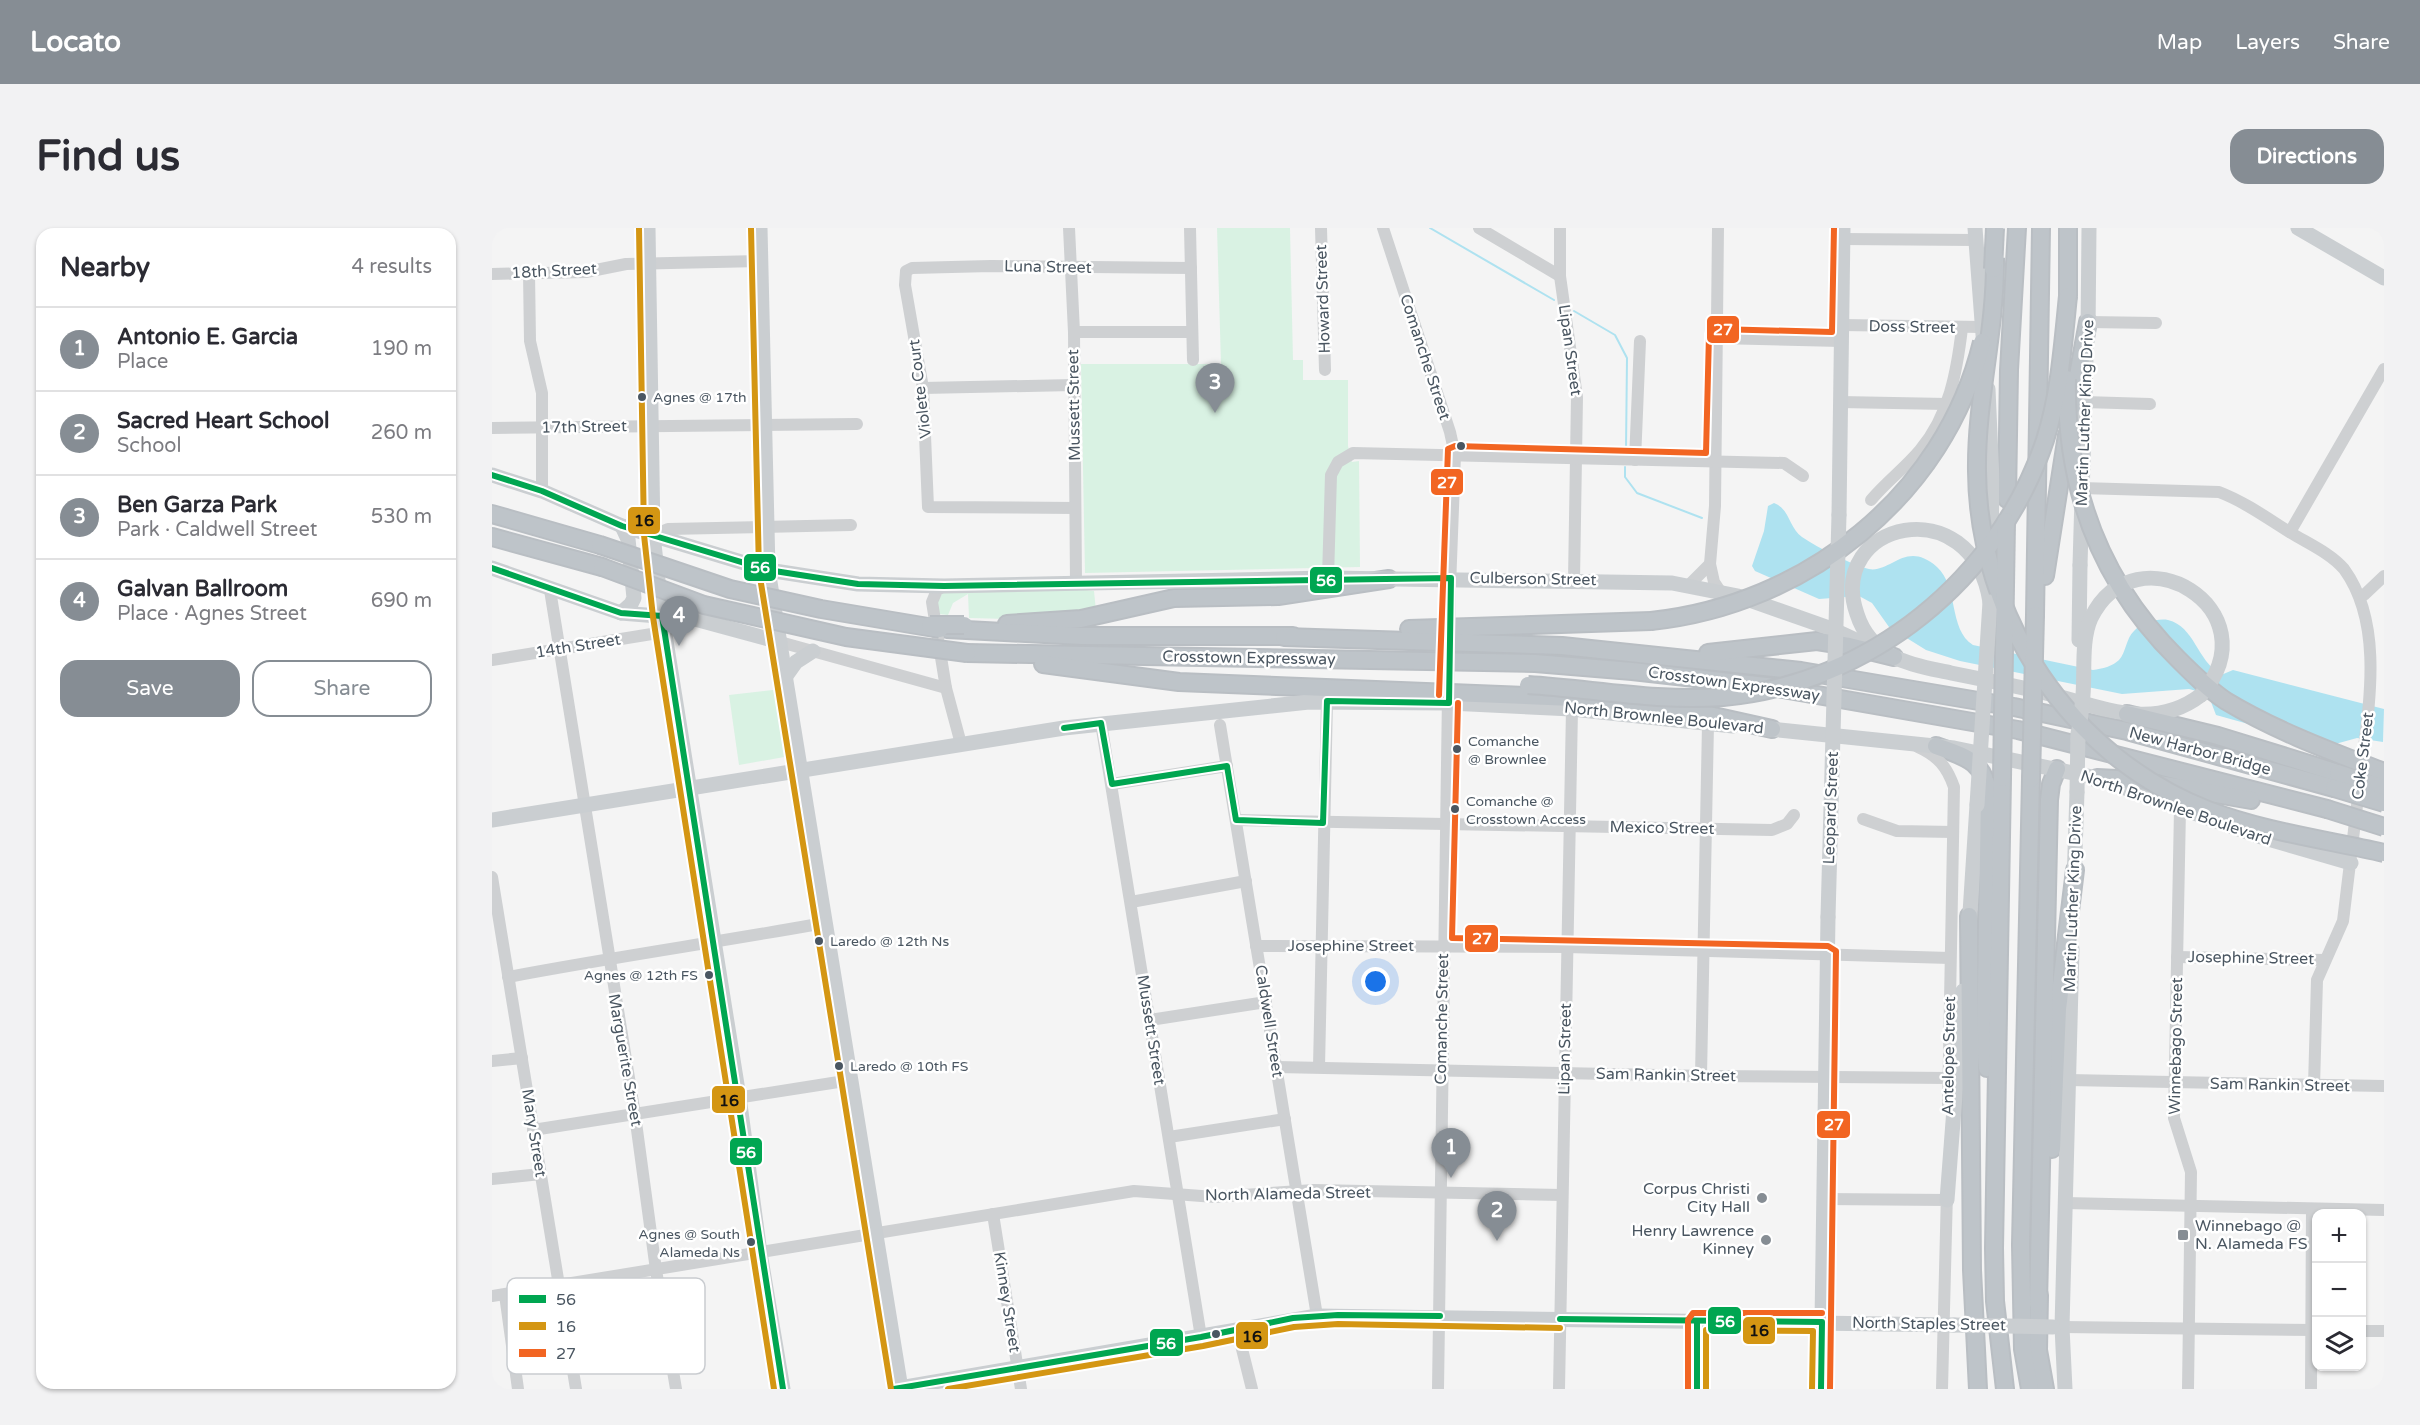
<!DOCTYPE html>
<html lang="en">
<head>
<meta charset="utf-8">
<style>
  :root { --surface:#fff; --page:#f2f2f3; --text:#2b2b33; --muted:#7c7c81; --line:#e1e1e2; --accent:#868d94 }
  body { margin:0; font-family:"Varela Round",sans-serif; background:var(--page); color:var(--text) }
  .controls { position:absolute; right:18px; bottom:18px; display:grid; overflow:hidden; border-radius:12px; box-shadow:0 2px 4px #0004 }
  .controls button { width:54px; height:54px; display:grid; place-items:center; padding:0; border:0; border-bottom:2px solid var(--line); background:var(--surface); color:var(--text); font:30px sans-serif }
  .you { position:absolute; left:884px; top:754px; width:21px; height:21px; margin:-15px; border:4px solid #fff; border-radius:50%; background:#1a73e8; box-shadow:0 0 0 9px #1a73e833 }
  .badge { display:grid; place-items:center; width:39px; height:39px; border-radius:50%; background:var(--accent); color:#fff; font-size:20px; font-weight:700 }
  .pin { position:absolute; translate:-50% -50px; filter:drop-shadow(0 2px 3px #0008) }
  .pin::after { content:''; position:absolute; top:32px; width:21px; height:18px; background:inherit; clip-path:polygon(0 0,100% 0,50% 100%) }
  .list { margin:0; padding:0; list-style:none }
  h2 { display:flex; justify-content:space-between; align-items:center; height:78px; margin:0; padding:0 24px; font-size:26px }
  h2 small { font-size:20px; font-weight:400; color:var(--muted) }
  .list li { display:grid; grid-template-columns:39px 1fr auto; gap:18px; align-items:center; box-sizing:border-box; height:84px; padding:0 24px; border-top:2px solid var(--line) }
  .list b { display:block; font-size:22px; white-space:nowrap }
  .list p { margin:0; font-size:20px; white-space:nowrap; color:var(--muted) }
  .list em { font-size:20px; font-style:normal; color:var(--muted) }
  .actions { display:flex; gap:12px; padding:18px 24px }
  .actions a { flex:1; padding:14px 0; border:2px solid var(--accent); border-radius:18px; text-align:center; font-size:21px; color:var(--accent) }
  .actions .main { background:var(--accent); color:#fff }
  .icon { flex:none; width:33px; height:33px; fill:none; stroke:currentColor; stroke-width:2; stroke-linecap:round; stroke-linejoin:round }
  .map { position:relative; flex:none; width:1892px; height:1161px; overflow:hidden; border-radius:18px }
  header { display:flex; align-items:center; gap:36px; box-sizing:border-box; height:84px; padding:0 30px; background:var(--accent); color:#fff }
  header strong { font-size:28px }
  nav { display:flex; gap:33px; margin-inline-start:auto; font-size:21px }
  .intro { display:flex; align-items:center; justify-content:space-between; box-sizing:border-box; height:144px; padding:0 36px }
  h1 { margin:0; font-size:42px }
  .button { padding:15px 27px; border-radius:18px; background:var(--accent); color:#fff; font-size:21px; font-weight:700 }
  main { display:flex; gap:36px; padding:0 36px }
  aside { flex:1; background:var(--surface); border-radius:18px; box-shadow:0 2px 4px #0004 }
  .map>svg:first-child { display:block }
</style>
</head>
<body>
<header>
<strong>Locato</strong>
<nav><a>Map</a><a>Layers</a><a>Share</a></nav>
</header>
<div class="intro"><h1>Find us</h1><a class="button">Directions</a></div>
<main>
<aside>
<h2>Nearby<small>4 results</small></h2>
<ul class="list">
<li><span class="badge">1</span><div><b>Antonio E. Garcia</b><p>Place</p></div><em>190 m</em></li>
<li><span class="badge">2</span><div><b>Sacred Heart School</b><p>School</p></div><em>260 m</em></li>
<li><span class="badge">3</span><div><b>Ben Garza Park</b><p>Park · Caldwell Street</p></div><em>530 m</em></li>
<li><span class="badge">4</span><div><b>Galvan Ballroom</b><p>Place · Agnes Street</p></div><em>690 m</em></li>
</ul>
<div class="actions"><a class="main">Save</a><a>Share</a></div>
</aside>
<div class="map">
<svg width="1892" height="1161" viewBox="0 0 1892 1161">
  <rect width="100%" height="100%" fill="#f4f4f4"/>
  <g fill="#d9f2e3">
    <polygon points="725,0 798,0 801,132 811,132 811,152 856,152 856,218 860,234 867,233 868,339 593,345 589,136 729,136"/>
    <path d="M 586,361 L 602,363 L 604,383 L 517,391 L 477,390 L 476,366 L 461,375 L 456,387 L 447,386 C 444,376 446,370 453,362 Z"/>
    <polygon points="289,461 298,528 247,537 237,467"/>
  </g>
  <path fill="#aee2f0" d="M 1282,275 C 1298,281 1297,300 1310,309 C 1328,321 1353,333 1373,340 C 1398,349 1412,310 1445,339 C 1467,359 1456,401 1481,417 L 1601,442 C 1610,441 1621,438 1627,432 C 1634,425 1634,410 1642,403 C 1649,395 1666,390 1676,392 C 1703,399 1704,431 1729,447 L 1741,442 L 1892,481 L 1891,514 L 1865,510 L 1836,518 L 1724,487 L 1716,466 L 1697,461 L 1630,466 L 1468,433 L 1434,422 L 1397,399 L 1380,375 L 1367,368 L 1327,371 L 1263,343 L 1260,338 L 1272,303 L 1276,278 Z"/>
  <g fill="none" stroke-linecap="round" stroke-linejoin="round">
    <g stroke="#aee2f0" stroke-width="2">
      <polyline points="938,0 1062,72"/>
      <polyline points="1082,83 1123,107 1135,130 1134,221"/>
      <polyline points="1133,239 1133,249 1145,265 1210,290"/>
    </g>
    <defs>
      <g id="highway">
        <polyline points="1576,68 1576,0"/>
        <polyline points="1580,179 1596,94"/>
        <polyline points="1515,271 1517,142 1525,0"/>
        <polyline points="0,286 108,317"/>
        <polyline points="0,309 110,339"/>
        <polyline points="1553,348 1575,207"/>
        <polyline points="1543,387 1549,0"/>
        <polyline points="515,396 589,391 682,370 786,368 897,351"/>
        <polyline points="455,401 590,408 801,408"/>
        <polyline points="917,401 1159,393"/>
        <polyline points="792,409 1070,418 1309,443 1522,479 1635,503 1842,560"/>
        <polyline points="475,425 1043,435 1140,443 1274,458 1526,502 1835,581"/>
        <polyline points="1216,425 1325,413 1357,418 1402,429"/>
        <polyline points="551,436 687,454 1105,471 1181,479 1280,501"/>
        <polyline points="1635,486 1726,508 1846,545"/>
        <path d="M 1444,518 C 1474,529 1492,533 1497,567 L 1493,819 L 1495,840"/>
        <polyline points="1510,550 1502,1020 1503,1073 1513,1161"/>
        <polyline points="1605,550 1644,552 1759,572"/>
        <polyline points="1477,688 1480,1042 1486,1161"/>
        <polyline points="1560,921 1566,781 1583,642"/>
        <polyline points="1547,1067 1546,1122 1553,1161"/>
        <polyline points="1546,1076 1557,572 1559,556 1565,541"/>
        <polyline points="1538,1161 1531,1121 1529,1017 1539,551"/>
      </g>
    </defs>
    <use href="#highway" stroke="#b9bec3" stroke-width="20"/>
    <g stroke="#ced0d2" stroke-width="12">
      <polyline points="577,0 582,104 584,355"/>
      <polyline points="698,0 701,132"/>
      <polyline points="829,0 833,142"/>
      <polyline points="891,0 958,204 963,227 958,359"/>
      <polyline points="987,0 1068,48"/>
      <polyline points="1068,0 1068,48 1085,169 1082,352"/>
      <polyline points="1226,0 1223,278 1218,336 1222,354 1228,363"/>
      <polyline points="1351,11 1483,12"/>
      <polyline points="37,45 38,113 50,165 50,263"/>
      <polyline points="0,46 94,44 134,36 268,33"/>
      <polyline points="1596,94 1664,95"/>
      <polyline points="1349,97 1490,99"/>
      <polyline points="582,104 700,104"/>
      <polyline points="1225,110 1349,113"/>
      <polyline points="431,160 582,157"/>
      <polyline points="1348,174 1455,176"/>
      <polyline points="1592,174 1658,176"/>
      <polyline points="0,200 365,196"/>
      <polyline points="1143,232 1148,113"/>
      <path d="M 1589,260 L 1727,264 C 1753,274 1775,290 1799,305 C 1817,316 1838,325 1852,341 C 1892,396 1877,477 1869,543"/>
      <path d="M 1379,272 C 1394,254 1413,240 1428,222 C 1457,188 1465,143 1470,100"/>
      <polyline points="583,280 436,279 431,160 413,57 414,43 420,40 499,38 699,40"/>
      <polyline points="1798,304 1892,141"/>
      <polyline points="161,307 176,301 359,297"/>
      <polyline points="836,350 839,247 846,234 861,225 1292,235 1311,248"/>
      <polyline points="1197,357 1218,336"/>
      <polyline points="452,358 445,362 440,374 454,460 469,516"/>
      <polyline points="58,362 143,887 164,1042 184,1161"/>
      <polyline points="1872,367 1892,348"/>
      <polyline points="288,414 454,460"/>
      <polyline points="0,432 172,404"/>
      <polyline points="609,495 709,1109"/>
      <polyline points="728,497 825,1088"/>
      <path d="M 1426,519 C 1446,528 1455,539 1462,559 L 1456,881"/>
      <polyline points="620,556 735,538"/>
      <polyline points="1688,581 1682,890 1699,944 1696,1161"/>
      <polyline points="1371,591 1405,603 1461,604"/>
      <polyline points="744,592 1280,602 1295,596 1302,587"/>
      <polyline points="0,649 84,1161"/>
      <polyline points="639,674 754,653"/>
      <polyline points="764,718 1075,719 1458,730"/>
      <polyline points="1685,729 1833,732"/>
      <path d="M 16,749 C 121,729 227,714 332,695"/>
      <polyline points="658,792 774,774"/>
      <polyline points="0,833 30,830"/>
      <polyline points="785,839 1215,848 1456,850"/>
      <polyline points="827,839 835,473"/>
      <polyline points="1209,848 1216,496"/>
      <polyline points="1576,852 1892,858"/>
      <polyline points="1822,858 1825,752 1851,693 1867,561"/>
      <polyline points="41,902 359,852"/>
      <polyline points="677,909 793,891"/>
      <polyline points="0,951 49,946"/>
      <polyline points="1332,971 1455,972"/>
      <polyline points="1573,975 1892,982"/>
      <polyline points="501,986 529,1161"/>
      <polyline points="13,1067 26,1161"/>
      <polyline points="0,1068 642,963 723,969 822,962 1070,967"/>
      <polyline points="1570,1099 1824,1102"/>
      <polyline points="745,1101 760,1161"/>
      <polyline points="1870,1103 1892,1103"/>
      <polyline points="946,1161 956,467"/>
      <polyline points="1067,1161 1080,481"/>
      <polyline points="1205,1161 1205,1093"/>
      <polyline points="1450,1161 1455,964"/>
      <polyline points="1819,1161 1820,981"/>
    </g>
    <g stroke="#caced1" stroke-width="15">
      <polyline points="156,0 161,307 170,388 247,869 268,1025 291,1161"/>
      <polyline points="268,0 276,342 409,1161"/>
      <polyline points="1483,0 1492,120"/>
      <polyline points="1806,0 1892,50"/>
      <polyline points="1596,106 1597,0"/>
      <polyline points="1496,161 1500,252 1499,320"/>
      <polyline points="0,247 50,263 130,298 276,342 366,356 452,358 836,350 1180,355 1246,368 1340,401 1381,420"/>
      <polyline points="1347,287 1351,0"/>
      <polyline points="1588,337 1594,133"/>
      <polyline points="0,340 129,385 203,391 288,414"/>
      <path d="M 1498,374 C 1480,259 1333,294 1365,386 C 1371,405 1384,420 1402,429 C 1420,438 1441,441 1459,445 C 1489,451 1519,457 1549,464 C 1604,476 1658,506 1709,467"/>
      <polyline points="129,385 139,376 142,370 136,311 130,298"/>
      <polyline points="294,448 304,434 321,423"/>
      <polyline points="1268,500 1462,520 1605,550 1766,608 1859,635"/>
      <polyline points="0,592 572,500 817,474 957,475 1080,481 1241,498"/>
      <polyline points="1582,654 1585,564"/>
      <polyline points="1477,700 1485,577"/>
      <polyline points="1455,972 1471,763"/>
      <polyline points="402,1161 825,1088 1462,1097"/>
      <polyline points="1329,1161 1336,689"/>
      <polyline points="1573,1161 1570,1099 1580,720"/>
    </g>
    <use href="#highway" stroke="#bec4c9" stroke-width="16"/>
    <defs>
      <g id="highway-bridge">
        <path d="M 1503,30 C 1504,102 1484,171 1485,243 C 1486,390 1578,528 1716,582 C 1770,603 1835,612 1892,625"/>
        <polyline points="1501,41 1503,0"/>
        <path d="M 1575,151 C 1573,260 1608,354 1686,431 C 1701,446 1716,461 1734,473 C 1784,503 1838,523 1892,544"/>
        <polyline points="108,317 238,361 329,381 448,401"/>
        <polyline points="110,339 212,377 354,409 475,425"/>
        <path d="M 1159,393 C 1313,377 1453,268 1490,114"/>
        <polyline points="438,397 472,397"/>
        <path d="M 1036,457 C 1100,461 1166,474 1231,469 C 1377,456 1507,351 1553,212 C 1568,165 1571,116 1576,68"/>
        <polyline points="1846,545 1892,560"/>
        <polyline points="1510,550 1514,293"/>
        <polyline points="1539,551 1543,387"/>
        <polyline points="1842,560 1892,575"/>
        <polyline points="1835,581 1892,599"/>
      </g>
    </defs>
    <use href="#highway-bridge" stroke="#b9bec3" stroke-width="20" stroke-linecap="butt"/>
    <polyline stroke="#ced0d2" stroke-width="12" points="956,467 958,363"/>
    <g stroke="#caced1" stroke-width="15">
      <polyline points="1587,412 1588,337"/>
      <path d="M 1586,512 C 1587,497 1590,482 1591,467 C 1593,443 1589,412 1599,390 C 1643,299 1783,381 1709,467"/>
      <polyline points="1585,564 1586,505"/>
      <polyline points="1485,577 1498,374"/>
      <polyline points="1336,689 1347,287"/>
      <polyline points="1462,1097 1561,1099"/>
    </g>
    <use href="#highway-bridge" stroke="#bec4c9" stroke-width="16"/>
    <defs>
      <g id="bus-1">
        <polyline points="0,247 50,263 130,298 276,342 366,356 452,358 959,350 957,475 835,473 831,595 744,592 735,538 620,556 609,495 572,500"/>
        <polyline points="0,340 129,385 170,388 291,1161"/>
        <polyline points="1068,1091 1330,1094 1329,1161"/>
        <polyline points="1205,1093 1205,1161"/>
        <polyline points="402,1161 709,1109 801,1090 846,1087 948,1088"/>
      </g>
      <g id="bus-2">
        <polyline points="147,0 152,307 161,389 282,1161"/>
        <polyline points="259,0 267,343 399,1161"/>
        <polyline points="456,1161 711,1118 802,1099 846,1096 1068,1100"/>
        <polyline points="1214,1161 1214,1102 1321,1103 1320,1161"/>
      </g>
      <g id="bus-3">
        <polyline points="947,467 956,221 963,218 1214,225 1217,106 1225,101 1340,104 1342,0"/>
        <polyline points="966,475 960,710 1336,718 1344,723 1338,1161"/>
        <polyline points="1196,1161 1196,1092 1201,1085 1330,1085"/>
      </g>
    </defs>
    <use href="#bus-1" stroke="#fff" stroke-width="10"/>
    <use href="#bus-2" stroke="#fff" stroke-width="10"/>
    <use href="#bus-3" stroke="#fff" stroke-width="10"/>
    <use href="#bus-1" stroke="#00a651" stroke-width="6"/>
    <use href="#bus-2" stroke="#d49613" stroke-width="6"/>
    <use href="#bus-3" stroke="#f26522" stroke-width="6"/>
  </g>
  <g fill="#4a5661" stroke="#fff" stroke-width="2">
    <circle cx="150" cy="169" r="5"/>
    <circle cx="969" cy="218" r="5"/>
    <circle cx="965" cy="521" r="5"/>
    <circle cx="963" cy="581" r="5"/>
    <circle cx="327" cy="713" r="5"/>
    <circle cx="217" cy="747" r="5"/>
    <circle cx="347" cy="838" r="5"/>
    <circle cx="259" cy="1014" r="5"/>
    <circle cx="724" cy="1106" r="5"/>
  </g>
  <g fill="#868d94" stroke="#fff" stroke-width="2">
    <circle cx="1270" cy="970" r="6"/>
    <rect x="1685" y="1001" width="12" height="12" rx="3"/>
    <circle cx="1274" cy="1012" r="6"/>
  </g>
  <g text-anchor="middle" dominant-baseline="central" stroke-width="5" stroke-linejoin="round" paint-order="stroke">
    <g font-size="14" fill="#4a5661" stroke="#fff" text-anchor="start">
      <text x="161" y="169">Agnes @ 17th</text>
      <text x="976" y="513">Comanche<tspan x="976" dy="18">@ Brownlee</tspan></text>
      <text x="974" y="573">Comanche @<tspan x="974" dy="18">Crosstown Access</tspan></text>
      <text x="338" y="713">Laredo @ 12th Ns</text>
      <text x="206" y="747" text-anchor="end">Agnes @ 12th FS</text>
      <text x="358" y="838">Laredo @ 10th FS</text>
      <text x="248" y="1006" text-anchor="end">Agnes @ South<tspan x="248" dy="18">Alameda Ns</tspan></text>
    </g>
    <g font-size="16" fill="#4a5661" stroke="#fff">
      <text transform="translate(556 39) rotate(1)">Luna Street</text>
      <text transform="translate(62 43) rotate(-3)">18th Street</text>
      <text transform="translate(831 71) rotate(-92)">Howard Street</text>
      <text transform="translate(1420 99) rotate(1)">Doss Street</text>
      <text transform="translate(1078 122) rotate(82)">Lipan Street</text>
      <text transform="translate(933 129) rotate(72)">Comanche Street</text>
      <text transform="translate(428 161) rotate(-97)">Violete Court</text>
      <text transform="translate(582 177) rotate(-91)">Mussett Street</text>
      <text transform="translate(1593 185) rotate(-88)">Martin Luther King Drive</text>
      <text transform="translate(92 199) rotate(-1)">17th Street</text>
      <text transform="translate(1041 351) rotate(1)">Culberson Street</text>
      <text transform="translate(86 418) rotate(-9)">14th Street</text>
      <text transform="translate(757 430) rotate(1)">Crosstown Expressway</text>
      <text transform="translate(1242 456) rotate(8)">Crosstown Expressway</text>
      <text transform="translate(1172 490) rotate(6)">North Brownlee Boulevard</text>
      <text transform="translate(1708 523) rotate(15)">New Harbor Bridge</text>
      <text transform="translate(1871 528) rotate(-83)">Coke Street</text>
      <text transform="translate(1339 580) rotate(-88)">Leopard Street</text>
      <text transform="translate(1684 580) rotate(19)">North Brownlee Boulevard</text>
      <text transform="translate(1170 600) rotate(1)">Mexico Street</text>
      <text transform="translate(1581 671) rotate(-88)">Martin Luther King Drive</text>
      <text x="859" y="718">Josephine Street</text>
      <text transform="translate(1759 730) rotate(1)">Josephine Street</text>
      <text transform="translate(950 791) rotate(-89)">Comanche Street</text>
      <text transform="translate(777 793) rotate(81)">Caldwell Street</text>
      <text transform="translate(659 802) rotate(81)">Mussett Street</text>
      <text transform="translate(1684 818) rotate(-89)">Winnebago Street</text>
      <text transform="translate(1073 821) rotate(-89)">Lipan Street</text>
      <text transform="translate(1457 828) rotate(-89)">Antelope Street</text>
      <text transform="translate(133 832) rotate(80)">Marguerite Street</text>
      <text transform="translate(1174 847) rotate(1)">Sam Rankin Street</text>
      <text transform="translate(1788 857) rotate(1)">Sam Rankin Street</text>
      <text transform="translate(42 905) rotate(81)">Mary Street</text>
      <text transform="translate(796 966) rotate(-1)">North Alameda Street</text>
      <text transform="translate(515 1074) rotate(81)">Kinney Street</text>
      <text transform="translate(1437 1096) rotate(1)">North Staples Street</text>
    </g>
    <g font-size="16" fill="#4a5661" stroke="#fff" text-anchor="end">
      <text x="1258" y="961">Corpus Christi<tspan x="1258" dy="18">City Hall</tspan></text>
      <text x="1703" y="998" text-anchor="start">Winnebago @<tspan x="1703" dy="18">N. Alameda FS</tspan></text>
      <text x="1262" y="1003">Henry Lawrence<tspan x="1262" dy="18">Kinney</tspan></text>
    </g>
  </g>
  <rect x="15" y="1050" width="198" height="96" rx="9" fill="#fff" stroke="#c9ccd0" stroke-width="1.5"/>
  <rect x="27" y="1067" width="27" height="8" fill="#00a651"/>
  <rect x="27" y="1094" width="27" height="8" fill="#d49613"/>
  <rect x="27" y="1121" width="27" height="8" fill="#f26522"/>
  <g font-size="16" fill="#4a5661">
    <text x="64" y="1077">56</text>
    <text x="64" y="1104">16</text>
    <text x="64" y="1131">27</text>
  </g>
  <g stroke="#fff" stroke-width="2">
    <rect x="1214" y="87" width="34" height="29" rx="6" fill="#f26522"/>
    <rect x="938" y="240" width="34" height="28" rx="6" fill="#f26522"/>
    <rect x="135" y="278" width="34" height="29" rx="6" fill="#d49613"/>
    <rect x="251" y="325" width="34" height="29" rx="6" fill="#00a651"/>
    <rect x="817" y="338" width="34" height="28" rx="6" fill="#00a651"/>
    <rect x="972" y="696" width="35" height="29" rx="6" fill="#f26522"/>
    <rect x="219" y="857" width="35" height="29" rx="6" fill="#d49613"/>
    <rect x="1324" y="882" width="35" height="29" rx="6" fill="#f26522"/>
    <rect x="237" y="909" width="34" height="29" rx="6" fill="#00a651"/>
    <rect x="1215" y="1078" width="35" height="29" rx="6" fill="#00a651"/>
    <rect x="1250" y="1088" width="34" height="29" rx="6" fill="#d49613"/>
    <rect x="743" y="1093" width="34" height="29" rx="6" fill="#d49613"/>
    <rect x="657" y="1100" width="35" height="29" rx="6" fill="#00a651"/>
  </g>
  <g font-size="16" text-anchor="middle" font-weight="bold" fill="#fff">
    <text x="1231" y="107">27</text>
    <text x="955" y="260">27</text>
    <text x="268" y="345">56</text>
    <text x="834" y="358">56</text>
    <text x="990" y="716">27</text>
    <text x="1342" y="902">27</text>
    <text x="254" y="930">56</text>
    <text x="1233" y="1099">56</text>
    <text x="674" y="1121">56</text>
  </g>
  <g font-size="16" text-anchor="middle" font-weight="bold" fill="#111">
    <text x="152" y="298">16</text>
    <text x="237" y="878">16</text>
    <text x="1267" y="1108">16</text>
    <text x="760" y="1114">16</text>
  </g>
</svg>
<div class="controls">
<button>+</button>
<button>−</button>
<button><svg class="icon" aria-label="layers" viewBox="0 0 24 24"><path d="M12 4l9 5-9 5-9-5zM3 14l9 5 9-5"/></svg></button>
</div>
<div class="you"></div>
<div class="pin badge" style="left:959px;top:950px">1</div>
<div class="pin badge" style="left:1005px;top:1013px">2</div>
<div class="pin badge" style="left:723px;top:185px">3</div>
<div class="pin badge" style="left:187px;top:418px">4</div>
</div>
</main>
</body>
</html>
